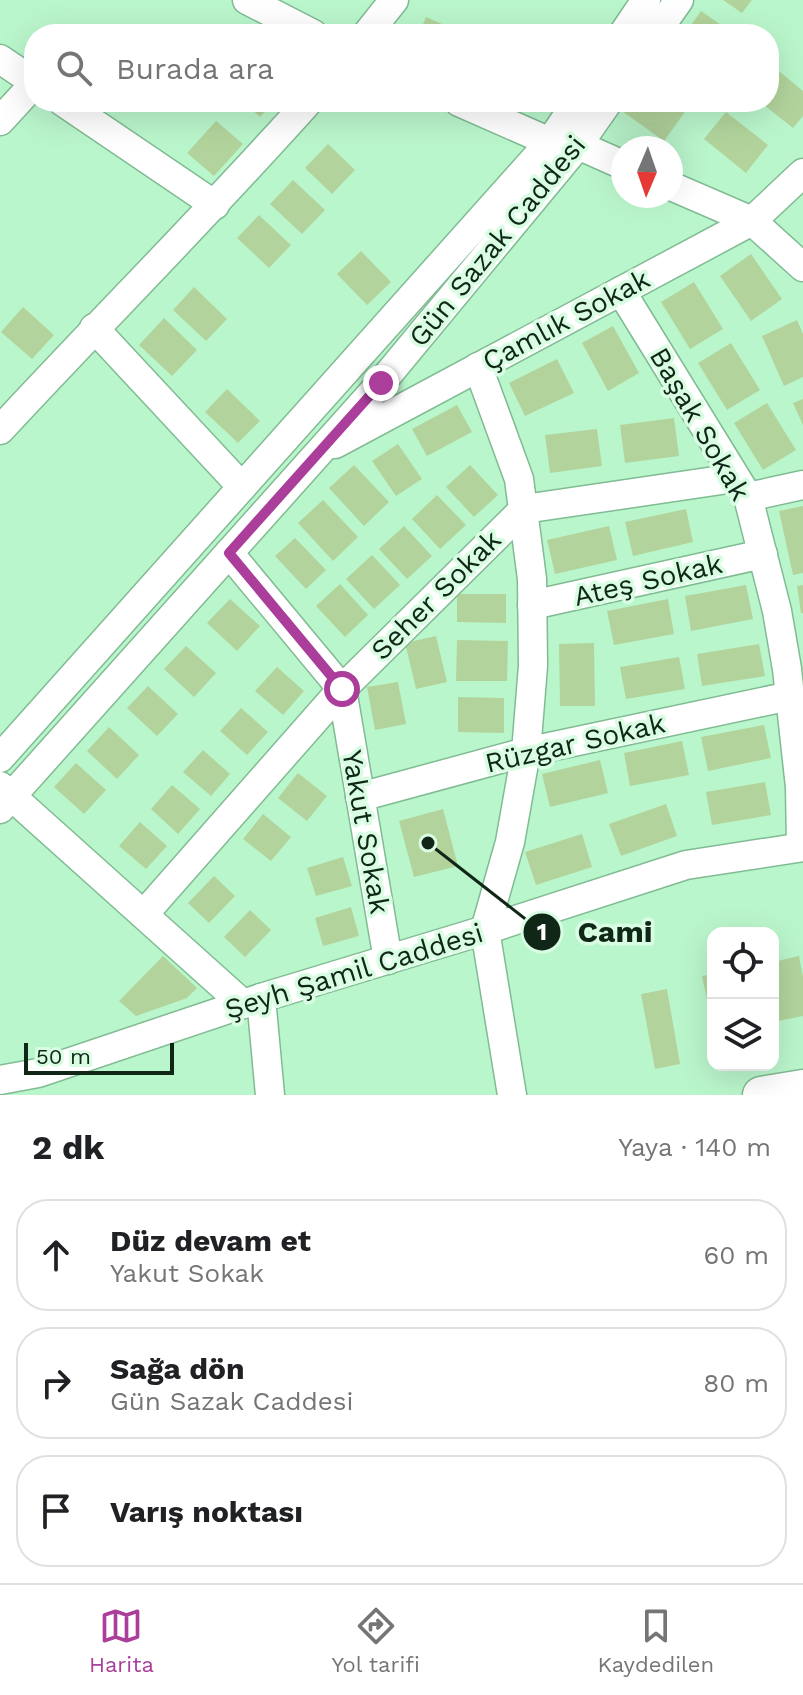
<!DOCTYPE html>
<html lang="tr">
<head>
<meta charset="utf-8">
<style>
  :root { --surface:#fff; --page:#f6f6f6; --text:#202124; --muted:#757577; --line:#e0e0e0; --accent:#ab3d9b }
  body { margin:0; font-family:"Work Sans",sans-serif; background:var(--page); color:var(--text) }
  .controls { position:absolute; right:24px; bottom:24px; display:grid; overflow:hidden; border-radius:16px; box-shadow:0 8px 32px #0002 }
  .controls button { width:72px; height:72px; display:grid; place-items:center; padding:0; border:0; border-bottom:2px solid var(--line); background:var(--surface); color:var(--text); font:40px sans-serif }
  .compass { position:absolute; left:611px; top:136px; width:72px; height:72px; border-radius:50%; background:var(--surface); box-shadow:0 8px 32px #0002; rotate:182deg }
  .scale { position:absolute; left:24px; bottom:20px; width:150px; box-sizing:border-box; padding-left:8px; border:4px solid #102718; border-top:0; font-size:22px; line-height:28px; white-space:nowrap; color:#102718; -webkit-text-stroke:6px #d9fde3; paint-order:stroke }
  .stop { position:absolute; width:24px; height:24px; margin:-18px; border:6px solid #ab3d9b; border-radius:50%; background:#fff }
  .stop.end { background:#ab3d9b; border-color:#fff; box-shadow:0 2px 8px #0008 }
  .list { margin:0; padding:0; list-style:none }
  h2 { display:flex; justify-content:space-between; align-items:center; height:104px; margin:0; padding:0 32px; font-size:34px }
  h2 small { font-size:26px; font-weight:400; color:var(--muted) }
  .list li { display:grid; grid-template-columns:52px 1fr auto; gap:24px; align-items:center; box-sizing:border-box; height:112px; margin:0 16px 16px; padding:0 16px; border:2px solid var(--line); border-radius:32px }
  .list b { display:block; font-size:30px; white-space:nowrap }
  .list p { margin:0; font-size:26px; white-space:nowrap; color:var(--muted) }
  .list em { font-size:26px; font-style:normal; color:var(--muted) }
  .icon { flex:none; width:44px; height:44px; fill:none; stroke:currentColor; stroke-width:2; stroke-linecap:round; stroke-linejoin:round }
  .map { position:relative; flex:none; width:803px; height:1095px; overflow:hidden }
  .search { position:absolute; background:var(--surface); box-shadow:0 8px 32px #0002; left:24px; right:24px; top:24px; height:88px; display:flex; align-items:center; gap:20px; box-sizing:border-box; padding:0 28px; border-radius:32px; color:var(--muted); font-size:30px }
  .sheet { height:488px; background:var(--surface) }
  nav { display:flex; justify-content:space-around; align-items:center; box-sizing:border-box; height:112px; border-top:2px solid var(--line); background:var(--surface); font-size:22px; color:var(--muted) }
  nav a { display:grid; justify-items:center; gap:4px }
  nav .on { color:var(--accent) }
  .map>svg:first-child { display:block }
</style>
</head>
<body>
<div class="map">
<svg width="803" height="1095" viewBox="0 0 803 1095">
  <rect width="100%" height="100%" fill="#baf6cc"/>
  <g fill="#b2d49c">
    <polygon points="723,0 752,0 742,13"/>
    <polygon points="701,11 730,31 728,34 685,34"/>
    <polygon points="426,17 465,34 419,34"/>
    <polygon points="774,67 803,91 803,116 793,128 760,102 769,102 769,73"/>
    <polygon points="244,102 274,102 260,117"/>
    <polygon points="623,102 692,102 664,141 619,109"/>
    <polygon points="726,112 768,145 746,173 704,139"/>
    <polygon points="216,121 243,144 214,176 187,153"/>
    <polygon points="328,144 355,170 332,194 305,168"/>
    <polygon points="293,180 325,210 302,234 270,204"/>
    <polygon points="259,215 291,245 269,268 237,238"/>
    <polygon points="361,251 391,282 367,305 337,274"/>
    <polygon points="751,254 782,299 751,321 720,276"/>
    <polygon points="694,282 723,329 690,349 661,302"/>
    <polygon points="194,287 227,319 206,341 173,310"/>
    <polygon points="23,307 54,335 32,359 1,332"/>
    <polygon points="164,318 197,350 172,376 139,345"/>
    <polygon points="797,320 803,334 803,377 784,386 762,336"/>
    <polygon points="613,326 639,373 608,391 582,343"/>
    <polygon points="731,343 760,390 727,410 698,363"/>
    <polygon points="557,359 574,393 525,416 509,383"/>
    <polygon points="227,389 260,421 238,443 205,412"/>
    <polygon points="803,399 803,425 793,403"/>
    <polygon points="767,403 796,450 763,470 734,423"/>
    <polygon points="457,405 472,432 427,456 412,429"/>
    <polygon points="674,418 679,456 625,463 620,425"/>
    <polygon points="597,429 602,466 550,473 545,435"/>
    <polygon points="398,444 422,479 396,496 372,461"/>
    <polygon points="354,465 389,502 364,526 329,488"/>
    <polygon points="470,465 498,495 474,517 446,487"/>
    <polygon points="437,495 466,525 440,549 412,519"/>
    <polygon points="323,500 358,537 333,561 298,523"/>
    <polygon points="803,506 803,573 793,575 779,511"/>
    <polygon points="686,509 693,542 633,556 625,522"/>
    <polygon points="404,526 432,556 407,579 379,549"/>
    <polygon points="609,526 617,560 555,574 547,540"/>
    <polygon points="295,538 326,570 306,589 275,556"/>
    <polygon points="372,555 400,585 374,609 346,579"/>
    <polygon points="340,584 368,615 345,637 316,606"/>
    <polygon points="746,585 753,619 691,631 685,596"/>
    <polygon points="803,585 803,613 801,613 797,586"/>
    <polygon points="457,594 506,594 506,623 457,622"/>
    <polygon points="230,599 260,626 237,651 207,623"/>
    <polygon points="668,599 674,634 614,645 607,611"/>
    <polygon points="436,636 447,682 416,689 405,643"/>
    <polygon points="457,640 508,641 507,681 456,681"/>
    <polygon points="594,643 595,706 560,706 559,644"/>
    <polygon points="759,644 765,676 702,686 697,654"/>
    <polygon points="186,646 216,673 194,697 164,669"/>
    <polygon points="679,657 685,689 626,699 620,667"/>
    <polygon points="277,667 304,691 283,715 255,691"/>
    <polygon points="398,682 406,724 375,730 367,687"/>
    <polygon points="148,686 178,714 157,736 127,708"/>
    <polygon points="458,697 504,698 504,733 458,732"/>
    <polygon points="241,708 268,732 247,755 220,731"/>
    <polygon points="764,725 771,758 708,771 701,737"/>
    <polygon points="109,727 139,755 117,779 87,751"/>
    <polygon points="682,741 689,775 630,786 624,753"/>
    <polygon points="203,750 230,774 211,796 183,772"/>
    <polygon points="600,760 608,793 550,807 542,774"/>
    <polygon points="76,763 106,790 84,814 54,787"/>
    <polygon points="298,773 327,796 307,821 278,798"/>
    <polygon points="765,782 771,815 712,825 706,792"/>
    <polygon points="172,785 200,809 178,834 151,809"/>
    <polygon points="666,804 677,836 621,856 609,824"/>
    <polygon points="443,809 458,866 414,877 399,821"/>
    <polygon points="263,814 291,837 271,861 243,839"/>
    <polygon points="140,822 167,846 146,869 119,846"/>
    <polygon points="582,834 592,867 536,885 525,852"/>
    <polygon points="343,857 352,886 316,896 307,868"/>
    <polygon points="214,876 235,896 209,923 188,903"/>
    <polygon points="351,907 359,936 323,946 315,918"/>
    <polygon points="250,910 271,930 245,957 224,937"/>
    <polygon points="163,956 197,988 187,998 136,1016 119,1001"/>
    <polygon points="799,956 803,977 803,1016 773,1022 773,962"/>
    <polygon points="713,974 713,1023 712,1023 702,976"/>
    <polygon points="667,989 680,1064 655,1069 641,994"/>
  </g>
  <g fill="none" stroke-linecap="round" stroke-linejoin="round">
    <defs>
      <g id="minor">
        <polyline points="247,0 313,34"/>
        <polyline points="367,34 394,0"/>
        <polyline points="623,34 646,0"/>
        <polyline points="655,34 679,0"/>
        <polyline points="0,59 34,82"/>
        <polyline points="63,102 215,205"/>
        <polyline points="459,102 550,142 578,145 623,165"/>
        <polyline points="0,121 34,84"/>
        <polyline points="671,186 752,221 803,267"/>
        <polyline points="621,291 748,497 777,611 787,669 800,787 801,847"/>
        <polyline points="94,328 242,487"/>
        <polyline points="478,367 519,479 532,579 533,666 526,752 510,842 485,930 512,1095"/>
        <path d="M 0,430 C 102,320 208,214 308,102"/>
        <polyline points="335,444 752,221 803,173"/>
        <polyline points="748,497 803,485"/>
        <polyline points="229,553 342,689 388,960"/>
        <polyline points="532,605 763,554"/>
        <polyline points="0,758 550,142 577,102"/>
        <polyline points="0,786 243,1004"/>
        <polyline points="360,797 526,752 790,696"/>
        <polyline points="0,809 381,383 578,145 608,102"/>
        <polyline points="144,914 342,689 524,509 735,478"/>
        <polyline points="261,998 270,1095"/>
        <polyline points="0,1080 38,1073 261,998 485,930 686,865 803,847"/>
      </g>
      <polyline id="major" points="761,1095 803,1088"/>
    </defs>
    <use href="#minor" stroke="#80bb93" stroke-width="31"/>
    <use href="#major" stroke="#80bb93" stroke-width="39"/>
    <use href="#minor" stroke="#fff" stroke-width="28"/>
    <use href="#major" stroke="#fff" stroke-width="36"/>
  </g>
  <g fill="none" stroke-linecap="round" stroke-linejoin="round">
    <polyline stroke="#ab3d9b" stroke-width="10" points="342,689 229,553 381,383"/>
  </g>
  <g text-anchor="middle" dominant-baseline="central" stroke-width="7" stroke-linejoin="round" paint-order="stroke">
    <g font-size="28" fill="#102718" stroke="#d9fde3">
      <text transform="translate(497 241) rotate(-51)">Gün Sazak Caddesi</text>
      <text transform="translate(566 320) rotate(-28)">Çamlık Sokak</text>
      <text transform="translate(700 424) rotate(60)">Başak Sokak</text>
      <text transform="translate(648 580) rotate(-13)">Ateş Sokak</text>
      <text transform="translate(436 595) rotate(-45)">Seher Sokak</text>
      <text transform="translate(575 743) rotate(-13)">Rüzgar Sokak</text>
      <text transform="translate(366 832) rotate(80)">Yakut Sokak</text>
      <text transform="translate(354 971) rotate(-17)">Şeyh Şamil Caddesi</text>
    </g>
  </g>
  <path fill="none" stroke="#102718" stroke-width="3" d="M428 843L542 932"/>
  <g fill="#102718" stroke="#d9fde3" stroke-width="3">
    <circle cx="428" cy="843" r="8"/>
    <circle cx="542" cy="932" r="20"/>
  </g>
  <g font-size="24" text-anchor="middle" font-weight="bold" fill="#fff">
    <text x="542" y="940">1</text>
  </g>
  <g font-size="30" text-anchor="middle" font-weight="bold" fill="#102718" stroke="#d9fde3" stroke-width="7" stroke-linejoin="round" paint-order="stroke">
    <text x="615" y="942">Cami</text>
  </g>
</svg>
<div class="controls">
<button><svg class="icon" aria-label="locate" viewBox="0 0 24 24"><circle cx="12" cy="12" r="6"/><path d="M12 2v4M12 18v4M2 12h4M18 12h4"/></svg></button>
<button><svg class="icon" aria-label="layers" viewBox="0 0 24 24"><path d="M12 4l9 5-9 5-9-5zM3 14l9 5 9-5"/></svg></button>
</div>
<svg class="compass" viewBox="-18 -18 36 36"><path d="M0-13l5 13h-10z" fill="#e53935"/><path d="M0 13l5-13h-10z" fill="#757577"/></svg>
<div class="scale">50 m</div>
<div class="stop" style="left:342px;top:689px"></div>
<div class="stop end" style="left:381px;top:383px"></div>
<div class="search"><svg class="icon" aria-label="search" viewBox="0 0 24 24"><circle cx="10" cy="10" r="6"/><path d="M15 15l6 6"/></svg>Burada ara</div>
</div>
<section class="sheet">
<h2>2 dk<small>Yaya · 140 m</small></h2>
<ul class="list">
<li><svg class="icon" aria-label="ahead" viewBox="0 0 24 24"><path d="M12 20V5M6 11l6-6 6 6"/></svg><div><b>Düz devam et</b><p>Yakut Sokak</p></div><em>60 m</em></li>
<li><svg class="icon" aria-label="right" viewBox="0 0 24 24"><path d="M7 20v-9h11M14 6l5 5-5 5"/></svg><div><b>Sağa dön</b><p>Gün Sazak Caddesi</p></div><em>80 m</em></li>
<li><svg class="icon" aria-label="arrive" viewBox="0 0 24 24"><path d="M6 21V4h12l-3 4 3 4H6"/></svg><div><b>Varış noktası</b></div></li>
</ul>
</section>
<nav>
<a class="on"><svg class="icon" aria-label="map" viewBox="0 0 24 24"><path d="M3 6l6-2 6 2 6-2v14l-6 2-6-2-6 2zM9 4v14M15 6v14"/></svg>Harita</a>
<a><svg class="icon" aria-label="directions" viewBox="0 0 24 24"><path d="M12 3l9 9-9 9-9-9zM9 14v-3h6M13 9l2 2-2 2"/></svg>Yol tarifi</a>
<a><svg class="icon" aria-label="saved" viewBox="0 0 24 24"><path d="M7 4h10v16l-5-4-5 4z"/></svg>Kaydedilen</a>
</nav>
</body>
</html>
